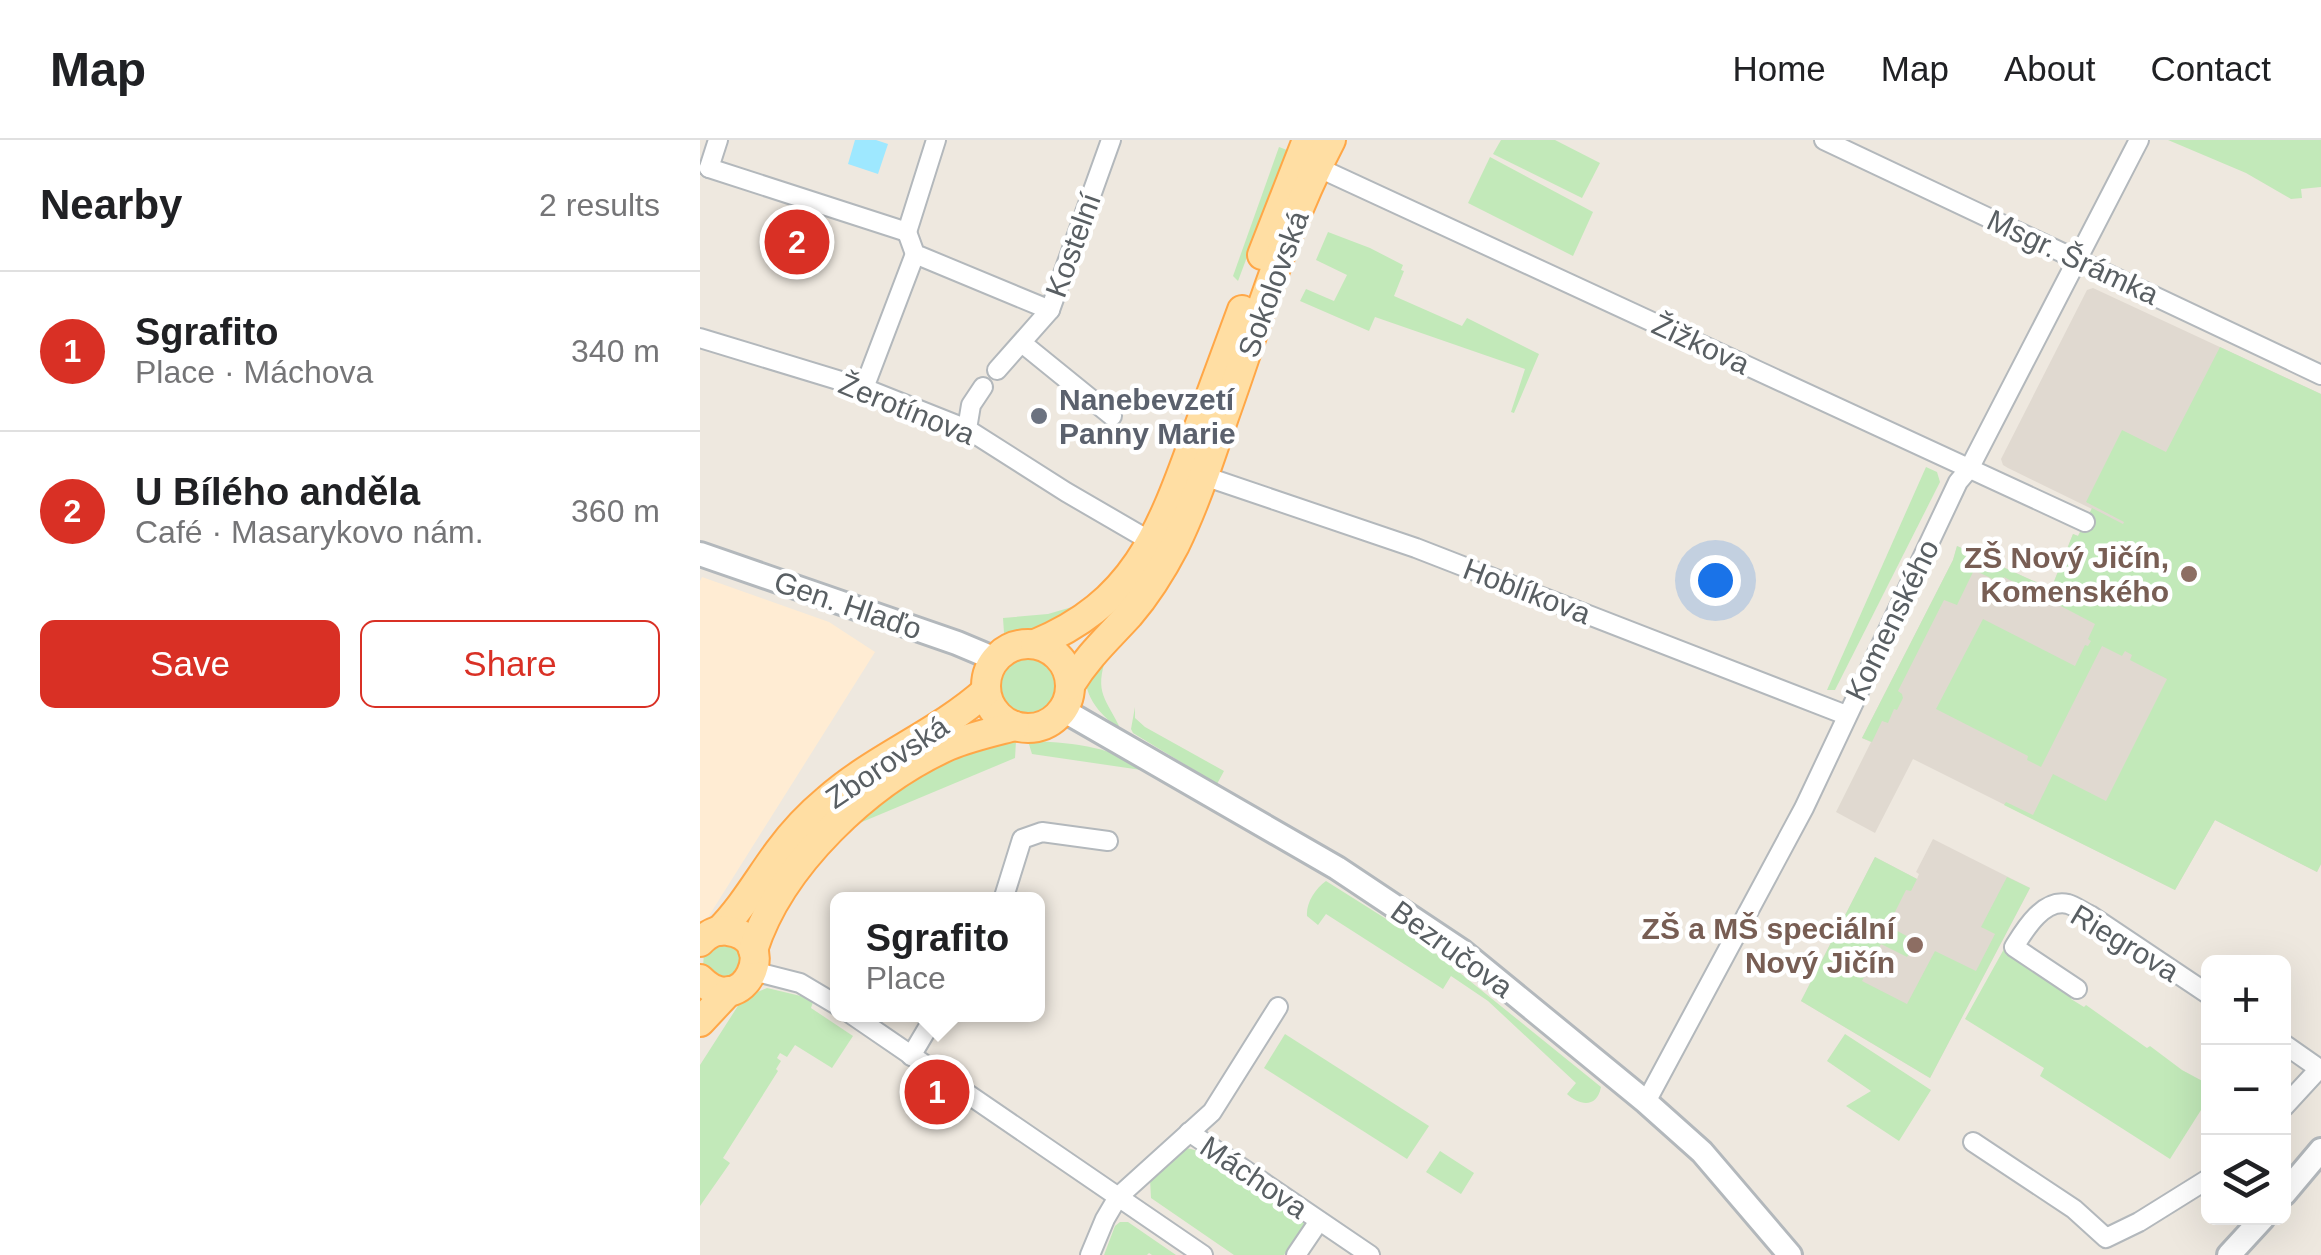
<!DOCTYPE html>
<html lang="en">
<head>
<meta charset="utf-8">
<style>
  :root { --surface:#fff; --page:#f2f2f2; --text:#202124; --muted:#757577; --line:#e0e0e0; --accent:#d93025 }
  body { margin:0; font-family:Helvetica,sans-serif; background:var(--page); color:var(--text) }
  .controls { position:absolute; right:30px; bottom:30px; display:grid; overflow:hidden; border-radius:15px; box-shadow:0 10px 40px #0002 }
  .controls button { width:90px; height:90px; display:grid; place-items:center; padding:0; border:0; border-bottom:2px solid var(--line); background:var(--surface); color:var(--text); font:50px sans-serif }
  .you { position:absolute; left:1015px; top:440px; width:35px; height:35px; margin:-25px; border:8px solid #fff; border-radius:50%; background:#1a73e8; box-shadow:0 0 0 15px #1a73e833 }
  .badge { display:grid; place-items:center; width:65px; height:65px; border-radius:50%; background:var(--accent); color:#fff; font-size:32px; font-weight:700 }
  .pin { position:absolute; translate:-50% -50%; border:5px solid #fff; box-shadow:0 2px 10px #0006 }
  .popup { position:absolute; left:130px; top:752px; width:215px; height:130px; box-sizing:border-box; display:grid; place-content:center; border-radius:15px; background:var(--surface); filter:drop-shadow(0 2px 8px #0005); font-size:32px; white-space:nowrap; color:var(--muted) }
  .popup b { font-size:38px; color:var(--text) }
  .popup::after { content:''; position:absolute; left:50%; top:100%; margin-left:-20px; border:20px solid transparent; border-top-color:var(--surface) }
  .list { margin:0; padding:0; list-style:none }
  h2 { display:flex; justify-content:space-between; align-items:center; height:130px; margin:0; padding:0 40px; font-size:42px }
  h2 small { font-size:32px; font-weight:400; color:var(--muted) }
  .list li { display:grid; grid-template-columns:65px 1fr auto; gap:30px; align-items:center; box-sizing:border-box; height:160px; padding:0 40px; border-top:2px solid var(--line) }
  .list b { display:block; font-size:38px; white-space:nowrap }
  .list p { margin:0; font-size:32px; white-space:nowrap; color:var(--muted) }
  .list em { font-size:32px; font-style:normal; color:var(--muted) }
  .actions { display:flex; gap:20px; padding:30px 40px }
  .actions a { flex:1; padding:22px 0; border:2px solid var(--accent); border-radius:15px; text-align:center; font-size:35px; color:var(--accent) }
  .actions .main { background:var(--accent); color:#fff }
  .icon { flex:none; width:55px; height:55px; fill:none; stroke:currentColor; stroke-width:2; stroke-linecap:round; stroke-linejoin:round }
  .map { position:relative; flex:none; width:1621px; height:1115px; overflow:hidden }
  header { display:flex; align-items:center; gap:60px; box-sizing:border-box; height:140px; padding:0 50px; background:var(--surface); border-bottom:2px solid var(--line) }
  header strong { font-size:48px }
  nav { display:flex; gap:55px; margin-inline-start:auto; font-size:35px }
  main { display:flex }
  aside { flex:1; background:var(--surface) }
  .map>svg:first-child { display:block }
</style>
</head>
<body>
<header>
<strong>Map</strong>
<nav><a>Home</a><a>Map</a><a>About</a><a>Contact</a></nav>
</header>
<main>
<aside>
<h2>Nearby<small>2 results</small></h2>
<ul class="list">
<li><span class="badge">1</span><div><b>Sgrafito</b><p>Place · Máchova</p></div><em>340 m</em></li>
<li><span class="badge">2</span><div><b>U Bílého anděla</b><p>Café · Masarykovo nám.</p></div><em>360 m</em></li>
</ul>
<div class="actions"><a class="main">Save</a><a>Share</a></div>
</aside>
<div class="map">
<svg width="1621" height="1115" viewBox="0 0 1621 1115">
  <rect width="100%" height="100%" fill="#eee8df"/>
  <polygon fill="#ffecd3" points="2,437 129,482 175,512 0,790 0,441"/>
  <g fill="#e0d9d0">
    <polygon points="1393,148 1621,254 1621,724 1617,732 1515,680 1475,750 1213,619 1175,693 1136,672 1171,602 1162,598 1253,420 1257,406 1351,449 1373,394 1378,396 1392,369 1308,328 1303,325 1301,319 1387,150"/>
    <polygon points="1233,699 1330,748 1230,938 1101,861 1175,717 1217,739 1219,734 1216,732"/>
  </g>
  <g fill="#c2e9b9">
    <polygon points="801,0 855,0 900,23 882,58 793,14"/>
    <polygon points="1468,0 1621,0 1621,47 1601,49 1602,58 1591,59 1546,33"/>
    <polygon points="579,7 587,10 538,141 533,136"/>
    <polygon points="790,17 893,72 873,116 768,63"/>
    <polygon points="628,92 670,108 703,125 701,130 704,131 694,156 762,186 767,178 839,214 814,273 811,272 825,229 675,177 669,191 600,161 606,149 634,161 647,135 616,120"/>
    <polygon points="1520,207 1621,254 1621,724 1617,732 1515,680 1475,750 1304,665 1306,662 1333,675 1353,634 1406,661 1467,539 1430,520 1432,515 1425,511 1422,516 1402,506 1341,627 1327,620 1328,616 1236,569 1283,479 1375,526 1385,505 1388,506 1391,501 1388,499 1395,484 1334,452 1336,447 1334,446 1331,451 1304,437 1301,443 1274,430 1257,465 1244,460 1198,551 1202,554 1203,558 1197,570 1194,569 1188,583 1182,581 1172,602 1162,598 1253,420 1257,406 1351,449 1373,394 1378,396 1392,368 1423,384 1424,382 1386,362 1422,290 1466,312"/>
    <polygon points="1226,327 1237,332 1240,342 1135,550 1127,550"/>
    <polygon points="372,467 375,472 350,485 304,493 303,478 348,474"/>
    <path d="M 407,515 C 393,554 407,559 421,590 C 405,578 390,565 386,544 Z"/>
    <circle cx="329" cy="546" r="29"/>
    <polygon points="435,567 435,578 445,587 524,631 517,644 433,593 431,589"/>
    <polygon points="316,601 315,618 150,687 218,631 281,607"/>
    <path d="M 328,601 C 374,602 415,608 455,632 L 332,614 Z"/>
    <polygon points="1175,717 1217,739 1211,751 1206,750 1188,786 1216,801 1207,817 1181,804 1162,841 1207,864 1235,811 1276,831 1295,794 1281,787 1307,737 1330,748 1230,938 1101,861"/>
    <path d="M 626,741 L 718,799 L 901,947 C 897,968 880,966 867,954 L 876,943 L 788,861 L 751,836 L 743,849 L 626,774 L 618,785 L 607,776 C 606,763 615,749 626,741 Z"/>
    <polygon points="13,801 38,803 46,825 28,843 3,827 4,813"/>
    <polygon points="1304,809 1374,854 1371,859 1384,867 1386,865 1447,908 1450,906 1482,930 1508,944 1508,959 1470,1019 1340,936 1344,928 1265,879"/>
    <polygon points="67,848 105,857 113,862 111,868 153,896 132,928 95,905 87,917 80,913 77,918 81,921 76,929 78,931 23,1018 30,1023 0,1066 0,925 43,858"/>
    <polygon points="585,894 729,986 707,1019 564,928"/>
    <polygon points="1145,894 1231,950 1199,1001 1146,966 1171,951 1127,921"/>
    <path d="M 484,1008 C 511,1008 581,1065 606,1082 L 584,1115 L 534,1115 L 451,1058 L 450,1039 Z"/>
    <polygon points="740,1011 774,1033 761,1054 726,1032"/>
    <polygon points="420,1082 428,1082 476,1115 452,1115 449,1113 447,1115 404,1115 415,1086"/>
  </g>
  <polygon fill="#9ee8ff" points="155,0 176,0 188,4 178,34 148,24"/>
  <g fill="none" stroke-linecap="round" stroke-linejoin="round">
    <defs>
      <g id="minor">
        <polyline points="1124,0 1621,235"/>
        <polyline points="617,27 1385,382"/>
        <polyline points="9,28 207,92 236,0"/>
        <polyline points="9,28 18,0"/>
        <polyline points="207,92 215,114 350,170"/>
        <polyline points="0,198 164,248 267,289 366,352 452,402"/>
        <polyline points="322,203 412,276"/>
        <polyline points="297,230 350,170 411,0"/>
        <polyline points="164,248 215,114"/>
        <polyline points="267,289 271,265 283,247"/>
        <polyline points="504,336 716,408 1146,575"/>
        <polyline points="303,760 322,699 342,692 408,701"/>
        <polyline points="53,831 100,843 137,865"/>
        <path d="M 1377,849 L 1314,807 C 1324,791 1343,758 1368,764 C 1375,766 1383,772 1390,775 L 1508,854"/>
        <polyline points="151,874 503,1115"/>
        <polyline points="1584,904 1621,930"/>
        <polyline points="211,916 236,874"/>
        <polyline points="946,962 1104,668 1258,342 1269,329 1439,0"/>
        <polyline points="1584,967 1619,929"/>
        <polyline points="489,992 670,1115"/>
        <polyline points="1273,1002 1374,1069 1406,1098 1439,1082 1508,1039"/>
        <polyline points="390,1115 405,1079 418,1057 512,972 578,867"/>
        <polyline points="596,1115 619,1081"/>
      </g>
      <g id="tertiary">
        <polyline points="0,414 257,503 295,519"/>
        <polyline points="363,570 637,728 763,812 946,962 1002,1012 1090,1115"/>
        <polyline points="1584,1054 1621,1010"/>
        <polyline points="1529,1115 1563,1078"/>
      </g>
      <g id="primary">
        <polyline points="562,115 607,0"/>
        <circle cx="328" cy="546" r="42"/>
        <path d="M 335,504 C 433,464 460,394 494,300 C 510,257 526,213 542,170"/>
        <path d="M 370,545 C 388,516 407,499 429,475 C 447,454 462,430 475,405 C 495,364 509,321 524,277 C 557,185 585,87 631,0"/>
        <path d="M 19,791 C 43,767 59,738 79,711 C 93,692 109,675 127,660 C 176,617 238,594 286,551"/>
        <path d="M 0,802 C 8,794 16,789 28,791 C 82,797 44,884 0,839"/>
        <path d="M 53,810 C 80,725 168,642 248,606 C 269,597 292,592 315,586"/>
        <polyline points="0,882 29,851"/>
      </g>
    </defs>
    <use href="#minor" stroke="#b3b8bc" stroke-width="22"/>
    <use href="#tertiary" stroke="#b3b8bc" stroke-width="28"/>
    <use href="#primary" stroke="#ffa747" stroke-width="32"/>
    <use href="#minor" stroke="#fff" stroke-width="18"/>
    <use href="#tertiary" stroke="#fff" stroke-width="22"/>
    <use href="#primary" stroke="#ffdea3" stroke-width="28"/>
  </g>
  <circle fill="#6b7280" stroke="#fff" stroke-width="4" cx="339" cy="276" r="10"/>
  <g fill="#8d6e63" stroke="#fff" stroke-width="4">
    <circle cx="1489" cy="434" r="10"/>
    <circle cx="1215" cy="805" r="10"/>
  </g>
  <g text-anchor="middle" dominant-baseline="central" stroke-width="9" stroke-linejoin="round" paint-order="stroke">
    <g font-size="30" fill="#595f63" stroke="#fff">
      <text transform="translate(373 105) rotate(-70)">Kostelní</text>
      <text transform="translate(1373 117) rotate(25)">Msgr. Šrámka</text>
      <text transform="translate(573 144) rotate(-70)">Sokolovská</text>
      <text transform="translate(1001 204) rotate(25)">Žižkova</text>
      <text transform="translate(207 269) rotate(22)">Žerotínova</text>
      <text transform="translate(827 451) rotate(21)">Hoblíkova</text>
      <text transform="translate(148 465) rotate(19)">Gen. Hlaďo</text>
      <text transform="translate(1192 480) rotate(-64)">Komenského</text>
      <text transform="translate(187 622) rotate(-34)">Zborovská</text>
      <text transform="translate(1425 803) rotate(31)">Riegrova</text>
      <text transform="translate(752 809) rotate(36)">Bezručova</text>
      <text transform="translate(554 1037) rotate(34)">Máchova</text>
    </g>
    <g font-size="30" font-weight="bold" fill="#5b616d" stroke="#fff" text-anchor="start">
      <text x="359" y="259">Nanebevzetí<tspan x="359" dy="34">Panny Marie</tspan></text>
    </g>
    <g font-size="30" font-weight="bold" fill="#785e54" stroke="#fff" text-anchor="end">
      <text x="1469" y="417">ZŠ Nový Jičín,<tspan x="1469" dy="34">Komenského</tspan></text>
      <text x="1195" y="788">ZŠ a MŠ speciální<tspan x="1195" dy="34">Nový Jičín</tspan></text>
    </g>
  </g>
</svg>
<div class="controls">
<button>+</button>
<button>−</button>
<button><svg class="icon" aria-label="layers" viewBox="0 0 24 24"><path d="M12 4l9 5-9 5-9-5zM3 14l9 5 9-5"/></svg></button>
</div>
<div class="you"></div>
<div class="pin badge" style="left:237px;top:952px">1</div>
<div class="popup"><b>Sgrafito</b>Place</div>
<div class="pin badge" style="left:97px;top:102px">2</div>
</div>
</main>
</body>
</html>
